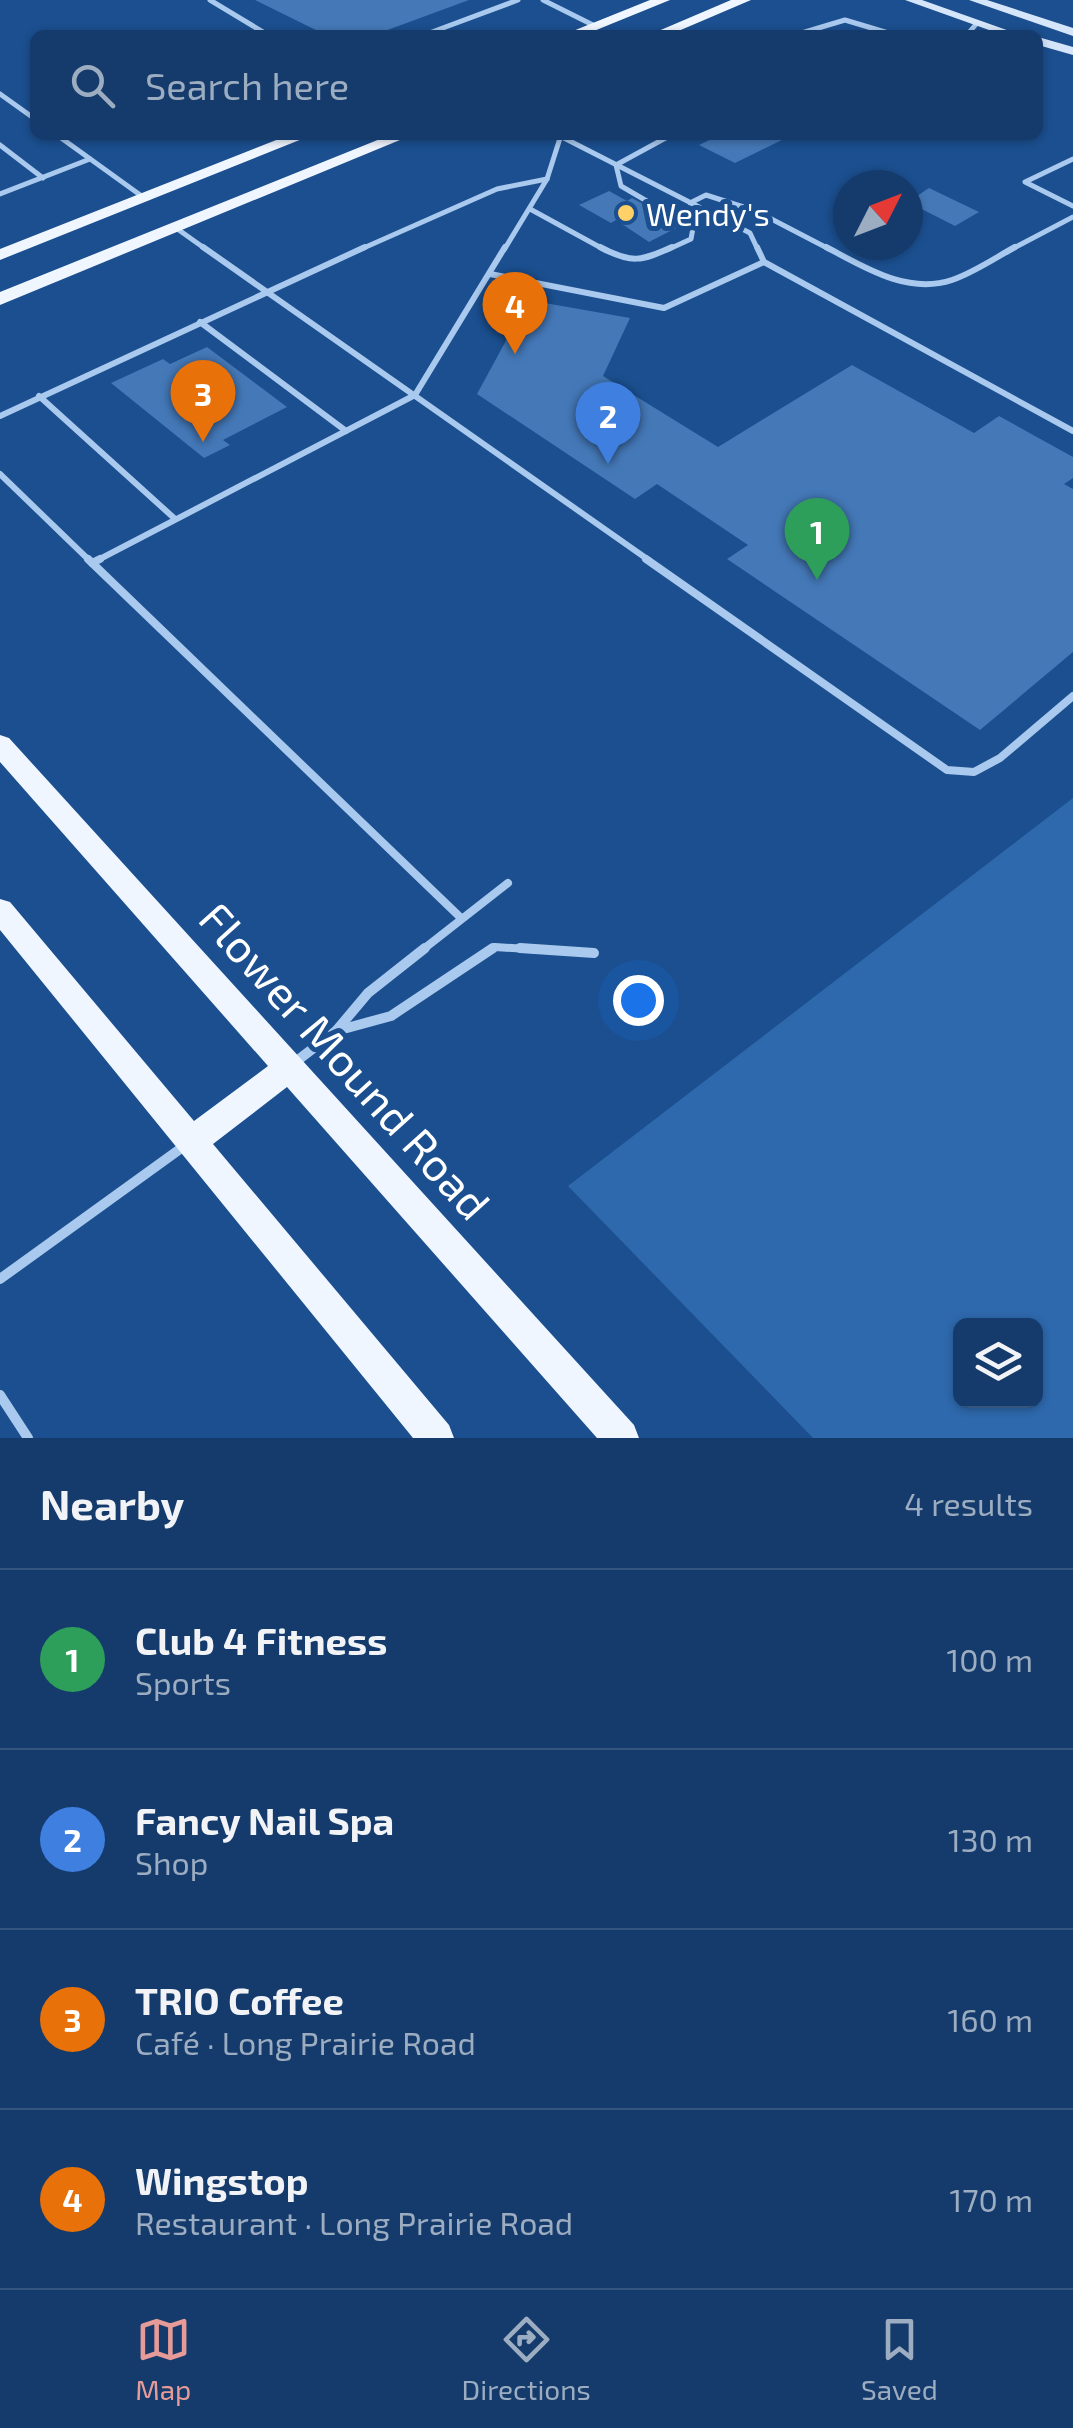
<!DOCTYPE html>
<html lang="en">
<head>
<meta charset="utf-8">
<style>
  :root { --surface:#143b6b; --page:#1d4271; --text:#f1f3f6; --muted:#9dadc1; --line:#33557e; --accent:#e69b98 }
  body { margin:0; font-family:"Exo 2",sans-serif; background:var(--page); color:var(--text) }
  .controls { position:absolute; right:30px; bottom:30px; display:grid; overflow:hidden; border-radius:15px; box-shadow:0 2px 8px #0004 }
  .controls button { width:90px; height:90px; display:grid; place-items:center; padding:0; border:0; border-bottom:2px solid var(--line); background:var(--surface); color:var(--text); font:50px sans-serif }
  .compass { position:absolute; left:833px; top:170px; width:90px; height:90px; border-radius:50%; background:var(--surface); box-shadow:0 2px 8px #0004; rotate:48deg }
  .you { position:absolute; left:638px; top:1000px; width:35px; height:35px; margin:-25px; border:8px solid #fff; border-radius:50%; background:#1a73e8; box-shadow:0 0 0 15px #1a73e833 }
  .badge { display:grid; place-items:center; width:65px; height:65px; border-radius:50%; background:var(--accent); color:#fff; font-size:32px; font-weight:700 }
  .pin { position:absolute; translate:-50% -82px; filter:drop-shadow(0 2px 5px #0008) }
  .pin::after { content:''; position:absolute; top:52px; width:35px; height:30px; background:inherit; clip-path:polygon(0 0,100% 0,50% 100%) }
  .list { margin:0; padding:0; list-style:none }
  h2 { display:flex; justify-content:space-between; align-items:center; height:130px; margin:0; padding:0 40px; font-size:42px }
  h2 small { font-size:32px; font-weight:400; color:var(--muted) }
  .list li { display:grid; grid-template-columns:65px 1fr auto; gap:30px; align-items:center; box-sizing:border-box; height:180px; padding:0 40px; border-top:2px solid var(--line) }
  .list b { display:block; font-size:38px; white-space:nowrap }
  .list p { margin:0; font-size:32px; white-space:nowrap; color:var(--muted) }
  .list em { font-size:32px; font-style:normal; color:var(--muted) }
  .icon { flex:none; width:55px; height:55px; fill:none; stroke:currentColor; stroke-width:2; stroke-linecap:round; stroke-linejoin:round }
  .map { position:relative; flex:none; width:1073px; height:1438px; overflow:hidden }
  .search { position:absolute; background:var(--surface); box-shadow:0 2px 8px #0004; left:30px; right:30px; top:30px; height:110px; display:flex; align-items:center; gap:25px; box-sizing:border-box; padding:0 35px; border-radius:15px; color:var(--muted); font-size:38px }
  .sheet { height:850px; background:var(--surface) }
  nav { display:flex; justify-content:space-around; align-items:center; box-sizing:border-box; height:140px; border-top:2px solid var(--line); background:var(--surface); font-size:28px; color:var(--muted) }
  nav a { display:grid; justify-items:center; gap:5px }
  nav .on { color:var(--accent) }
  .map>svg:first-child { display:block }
</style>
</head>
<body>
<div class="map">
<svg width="1073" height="1438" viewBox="0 0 1073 1438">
  <rect width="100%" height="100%" fill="#1b4f8f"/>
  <path fill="#2e69ad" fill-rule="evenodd" d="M 1073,798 L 1073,1438 L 813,1438 L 568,1186 ZM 960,1326 L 1036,1326 L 1036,1400 L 960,1400 Z"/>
  <g fill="#4478b7">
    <polygon points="255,0 469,0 374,35 326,35"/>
    <polygon points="720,135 780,135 786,138 735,163 699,145"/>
    <polygon points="929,188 979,212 955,226 908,202"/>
    <polygon points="609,191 627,201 632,198 682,225 649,242 616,220 611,223 579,205"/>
    <polygon points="528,300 630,318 603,376 718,447 852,365 974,433 999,416 1073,457 1073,478 1064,484 1073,489 1073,652 980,730 727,559 748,545 657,484 635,499 477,394"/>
    <polygon points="207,347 287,407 223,440 230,445 204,458 111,383 163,359 170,364"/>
  </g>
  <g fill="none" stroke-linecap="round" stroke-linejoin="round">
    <g stroke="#a9c9ee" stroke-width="5">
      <polyline points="210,0 268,35"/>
      <polyline points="543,0 595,26"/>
      <polyline points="424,35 518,0"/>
      <polyline points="795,35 845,20 895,35"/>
      <polyline points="967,35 977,23"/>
      <polyline points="0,94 35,119"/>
      <polyline points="57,135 143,197"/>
      <polyline points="560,136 750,233 758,250"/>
      <polyline points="0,145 43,178"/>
      <polyline points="1073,159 1025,182 1073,206"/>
      <polyline points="0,194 90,159"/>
      <polyline points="690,203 706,195 756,211 831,250"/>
      <polyline points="530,209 605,250"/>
      <polyline points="176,228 207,250"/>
      <polyline points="359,250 497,189 547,179"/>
      <polyline points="504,250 547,179 561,135"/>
      <polyline points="667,250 691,239 693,228 621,186 616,165 671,135"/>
      <polyline points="1010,250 1073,217"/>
    </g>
    <g stroke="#a9c9ee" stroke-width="6">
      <polyline points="203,247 650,561"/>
      <path d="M 600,247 C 631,264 642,261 672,247"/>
      <polyline points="757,247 764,262 1073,431"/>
      <path d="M 826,247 C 864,267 907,295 952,280 C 973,273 995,258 1015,247"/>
      <polyline points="490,274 664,308 764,262"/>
      <polyline points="200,322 346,431"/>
      <polyline points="39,396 174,518"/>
      <polyline points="0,416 365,247"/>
      <polyline points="0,474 90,561"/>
      <polyline points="96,561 415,395 505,247"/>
    </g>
    <g stroke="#a9c9ee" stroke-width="8">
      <polyline points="88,559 461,918"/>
      <polyline points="646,559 947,770 974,772 1000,758 1073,696"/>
      <polyline points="92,563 100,559"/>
      <polyline points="421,951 508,883"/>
      <polyline points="489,951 495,947 561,951"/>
    </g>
    <g stroke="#a9c9ee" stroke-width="10">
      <polyline points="520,948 594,953"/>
      <polyline points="336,1031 391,1016 493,948"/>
      <polyline points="294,1063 336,1031 368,993 425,948"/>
      <polyline points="0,1279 187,1144"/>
      <polyline points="0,1395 28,1438"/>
    </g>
    <g fill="#d6e6fa" fill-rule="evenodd">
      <polygon points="905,0 922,0 1021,35 1003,35"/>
      <polygon points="969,0 987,0 1073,28 1073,36"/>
      <polygon points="1038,37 1073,47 1073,55 1038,45"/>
    </g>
    <g fill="#f0f6ff" fill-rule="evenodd">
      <polygon points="650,0 670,0 584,35 563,35"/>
      <polygon points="731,0 751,0 669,35 649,35"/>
      <polygon points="289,135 312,135 0,260 0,249"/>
      <polygon points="390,135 412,135 0,305 0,292"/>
      <polygon points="0,735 9,738 634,1425 639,1438 597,1438 287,1087 213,1144 449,1425 454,1438 413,1438 0,930 0,899 10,902 194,1121 268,1066 0,762"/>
    </g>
  </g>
  <circle fill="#ffd166" stroke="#1b4f8f" stroke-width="4" cx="626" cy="213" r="10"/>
  <g text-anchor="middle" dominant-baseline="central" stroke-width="10" stroke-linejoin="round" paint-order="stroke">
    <g font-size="32" fill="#fff" stroke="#1b4f8f" text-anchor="start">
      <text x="646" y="213">Wendy's</text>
    </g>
    <g font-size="45" fill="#fff" stroke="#1b4f8f">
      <text transform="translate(346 1060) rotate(48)">Flower Mound Road</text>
    </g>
  </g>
</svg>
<div class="controls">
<button><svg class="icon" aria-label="layers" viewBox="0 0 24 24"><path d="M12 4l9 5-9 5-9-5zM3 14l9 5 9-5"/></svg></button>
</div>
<svg class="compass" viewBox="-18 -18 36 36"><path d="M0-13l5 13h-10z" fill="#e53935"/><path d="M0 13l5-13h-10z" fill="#9dadc1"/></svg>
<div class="you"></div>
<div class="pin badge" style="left:817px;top:580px;background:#2e9e5b">1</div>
<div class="pin badge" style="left:608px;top:464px;background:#3f7fe0">2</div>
<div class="pin badge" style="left:203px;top:442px;background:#e8710a">3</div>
<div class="pin badge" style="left:515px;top:354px;background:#e8710a">4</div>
<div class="search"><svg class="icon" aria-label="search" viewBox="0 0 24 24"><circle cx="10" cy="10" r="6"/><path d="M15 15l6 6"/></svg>Search here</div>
</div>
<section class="sheet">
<h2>Nearby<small>4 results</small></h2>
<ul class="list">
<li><span class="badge" style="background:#2e9e5b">1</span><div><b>Club 4 Fitness</b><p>Sports</p></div><em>100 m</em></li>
<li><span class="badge" style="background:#3f7fe0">2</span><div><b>Fancy Nail Spa</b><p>Shop</p></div><em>130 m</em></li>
<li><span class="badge" style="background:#e8710a">3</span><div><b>TRIO Coffee</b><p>Café · Long Prairie Road</p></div><em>160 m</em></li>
<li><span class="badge" style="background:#e8710a">4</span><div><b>Wingstop</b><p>Restaurant · Long Prairie Road</p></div><em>170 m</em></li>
</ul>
</section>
<nav>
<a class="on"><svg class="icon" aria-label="map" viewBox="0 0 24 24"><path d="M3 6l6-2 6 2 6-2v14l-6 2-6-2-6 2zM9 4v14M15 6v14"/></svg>Map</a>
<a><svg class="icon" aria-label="directions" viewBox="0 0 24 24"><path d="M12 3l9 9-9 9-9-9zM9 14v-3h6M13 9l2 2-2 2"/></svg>Directions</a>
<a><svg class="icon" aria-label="saved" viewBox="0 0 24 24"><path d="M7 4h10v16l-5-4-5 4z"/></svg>Saved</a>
</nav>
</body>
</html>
